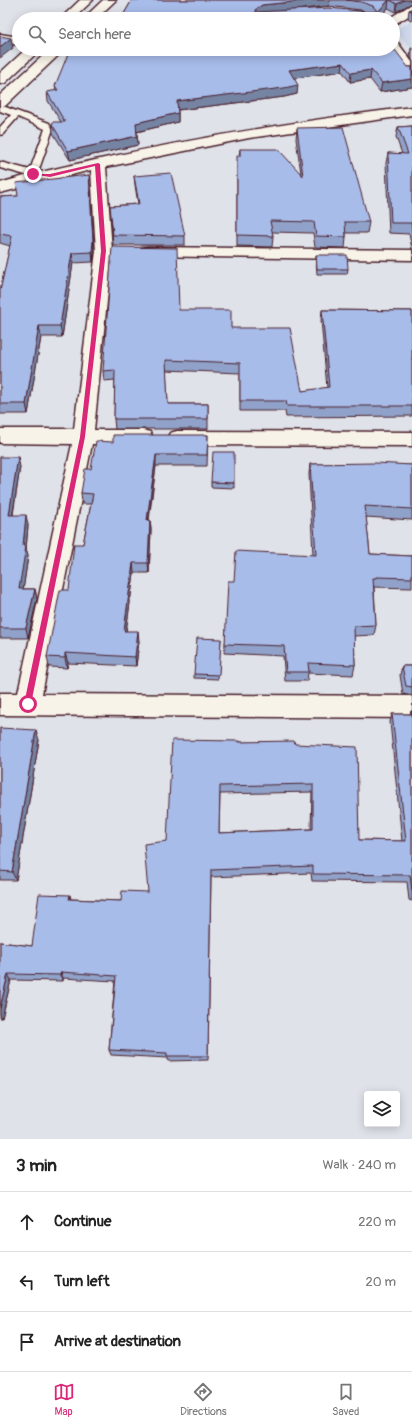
<!DOCTYPE html>
<html lang="en">
<head>
<meta charset="utf-8">
<style>
  :root { --surface:#fff; --page:#f6f6f6; --text:#222; --muted:#767676; --line:#e0e0e0; --accent:#db2777 }
  body { margin:0; font-family:Pangolin,sans-serif; background:var(--page); color:var(--text) }
  .controls { position:absolute; right:12px; bottom:12px; display:grid; overflow:hidden; border-radius:4px; box-shadow:0 2px 10px #0003 }
  .controls button { width:36px; height:36px; display:grid; place-items:center; padding:0; border:0; border-bottom:1px solid var(--line); background:var(--surface); color:var(--text); font:20px sans-serif }
  .stop { position:absolute; width:12px; height:12px; margin:-9px; border:3px solid #db2777; border-radius:50%; background:#fff }
  .stop.end { background:#db2777; border-color:#fff; box-shadow:0 1px 4px #0008 }
  .list { margin:0; padding:0; list-style:none }
  h2 { display:flex; justify-content:space-between; align-items:center; height:52px; margin:0; padding:0 16px; font-size:17px }
  h2 small { font-size:13px; font-weight:400; color:var(--muted) }
  .list li { display:grid; grid-template-columns:26px 1fr auto; gap:12px; align-items:center; box-sizing:border-box; height:60px; padding:0 16px; border-top:1px solid var(--line) }
  .list b { display:block; font-size:15px; white-space:nowrap }
  .list em { font-size:13px; font-style:normal; color:var(--muted) }
  .icon { flex:none; width:22px; height:22px; fill:none; stroke:currentColor; stroke-width:2; stroke-linecap:round; stroke-linejoin:round }
  .map { position:relative; flex:none; width:412px; height:1139px; overflow:hidden }
  .search { position:absolute; background:var(--surface); box-shadow:0 2px 10px #0003; left:12px; right:12px; top:12px; height:44px; display:flex; align-items:center; gap:10px; box-sizing:border-box; padding:0 14px; border-radius:22px; color:var(--muted); font-size:15px }
  .sheet { height:232px; background:var(--surface) }
  nav { display:flex; justify-content:space-around; align-items:center; box-sizing:border-box; height:56px; border-top:1px solid var(--line); background:var(--surface); font-size:11px; color:var(--muted) }
  nav a { display:grid; justify-items:center; gap:2px }
  nav .on { color:var(--accent) }
  .map>svg:first-child { display:block }
</style>
</head>
<body>
<div class="map">
<svg width="412" height="1139" viewBox="0 0 412 1139">
  <rect width="100%" height="100%" fill="#dfe2e9"/>
  <filter id="ink" filterUnits="userSpaceOnUse"><feTurbulence type="fractalNoise" baseFrequency=".025" numOctaves="2"/><feDisplacementMap in="SourceGraphic" scale="8" xChannelSelector="R" yChannelSelector="G"/><feConvolveMatrix kernelMatrix="1 2 1 2 8 2 1 2 1" color-interpolation-filters="sRGB"/></filter>
  <g filter="url(#ink)">
    <polygon fill="#ced7e9" points="412,21 412,49 394,30"/>
    <g fill="none" stroke-linecap="round" stroke-linejoin="round">
      <defs>
        <polygon id="lane" points="0,105 49,123 53,129 38,172 53,173 53,177 33,177 0,168 0,162 30,170 45,129 18,117 3,134 0,135 0,127 11,115 0,111"/>
        <g id="street">
          <polygon points="412,4 412,14 393,25 393,19 388,19"/>
          <polygon points="0,34 19,37 19,45 0,42"/>
          <polygon points="393,42 398,43 412,62 412,75 407,74 389,49 393,49"/>
          <path d="M 412,107 L 412,115 L 249,138 L 106,167 L 112,251 L 94,430 L 143,430 L 150,432 L 153,437 L 150,442 L 143,444 L 92,444 L 42,694 L 412,696 L 412,718 L 0,715 L 0,693 L 18,693 L 72,444 L 0,443 L 0,429 L 74,429 L 96,251 L 91,170 L 0,193 L 0,183 C 33,173 67,166 100,159 C 203,136 307,120 412,107 Z"/>
          <polygon points="147,247 412,250 412,260 141,256 139,252 141,248"/>
          <polygon points="177,431 412,432 412,446 177,445 170,443 167,438 170,433"/>
        </g>
        <g id="secondary">
          <polygon points="80,0 93,0 73,19 60,19"/>
          <polygon points="103,0 116,0 96,19 83,19"/>
          <polygon points="26,49 41,49 5,83 0,84 0,73"/>
          <polygon points="50,49 65,49 5,106 0,107 0,95"/>
        </g>
      </defs>
      <use href="#lane" stroke="#4a1f2b" stroke-width="3"/>
      <use href="#street" stroke="#4a1f2b" stroke-width="3"/>
      <use href="#secondary" stroke="#4a1f2b" stroke-width="3"/>
      <use href="#lane" fill="#f7f3e8" fill-rule="evenodd"/>
      <use href="#street" fill="#f7f3e8" fill-rule="evenodd"/>
      <use href="#secondary" fill="#f7f3e8" fill-rule="evenodd"/>
    </g>
    <g fill="#90a2c9" stroke="#4a1f2b" fill-rule="evenodd">
      <path d="M 132,0 L 412,0 L 412,3 L 396,12 L 388,8 L 378,19 L 121,19 ZM 329,6 L 360,10 L 364,11 L 297,10 Z"/>
      <polygon points="412,8 412,21 408,18 409,10"/>
      <polygon points="411,48 412,48 412,60 410,57"/>
      <polygon points="386,52 408,67 412,67 412,87 380,92 370,79 350,82 342,71 294,78 297,94 284,97 178,110 178,122 137,132 138,145 70,160 53,133 52,124 61,122 48,101 47,92 56,91 55,86"/>
      <polygon points="412,126 412,249 409,234 389,233 386,163 388,153 402,154 396,137 398,127"/>
      <polygon points="297,128 369,222 367,233 346,233 346,237 345,248 315,247 313,233 272,232 273,236 272,247 237,246 237,166 239,156 240,149 301,173 296,139"/>
      <polygon points="89,175 94,251 93,262 73,263 62,337 41,337 28,414 0,414 0,291 10,246 0,243 0,197 18,196"/>
      <polygon points="134,176 185,236 185,245 113,245 110,206 138,204 135,185"/>
      <polygon points="316,255 348,269 347,274 317,274 316,260"/>
      <polygon points="179,310 231,328 302,391 327,388 321,320 322,310 412,311 412,416 286,417 285,411 240,411 240,373 166,370 168,404 208,404 208,429 115,429 114,419 115,380 104,381 103,371"/>
      <polygon points="208,435 207,466 156,466 149,520 150,520 151,530 149,573 134,573 126,631 139,641 136,666 68,663 67,668 49,667 47,657 69,590 83,544 91,504 82,504 81,493 91,469 113,442"/>
      <polygon points="0,457 20,467 13,515 28,525 26,549 28,556 23,589 35,589 37,599 28,638 0,638"/>
      <polygon points="310,464 412,465 412,520 366,517 370,554 412,556 412,588 374,587 376,625 374,635 354,636 355,665 353,675 308,673 307,681 285,681 283,656 224,653 225,644 234,581 313,555 309,474"/>
      <polygon points="211,482 234,483 234,488 211,487"/>
      <polygon points="221,639 218,679 194,678 194,674"/>
      <polygon points="402,666 412,666 412,696 403,694 400,675"/>
      <path d="M 411,711 L 412,711 L 412,901 L 409,900 L 407,882 L 312,881 L 311,873 L 211,877 L 208,1060 L 168,1061 L 168,1058 L 111,1055 L 109,1050 L 115,981 L 63,978 L 63,981 L 11,980 L 2,1018 L 0,1018 L 0,942 L 32,946 L 70,895 L 71,899 L 121,901 L 148,892 L 167,841 L 239,742 L 295,744 L 359,840 L 402,841 L 390,722 L 392,714 L 410,714 ZM 312,792 L 311,829 L 219,833 L 220,794 Z"/>
      <polygon points="0,728 39,740 16,880 0,880"/>
    </g>
    <g fill="#7684a4" stroke="#4a1f2b">
      <polygon points="312,0 330,0 329,6 262,14 255,19 255,10 262,5"/>
      <polygon points="389,0 388,8 378,19 371,19"/>
      <polygon points="404,0 412,0 412,3 396,12 397,4"/>
      <polygon points="11,38 13,48 0,58 0,47"/>
      <polygon points="343,63 342,71 289,79 289,70"/>
      <polygon points="371,70 370,79 350,82 351,73"/>
      <polygon points="412,79 412,87 380,92 382,83"/>
      <polygon points="298,85 297,94 284,97 177,110 177,101"/>
      <polygon points="178,113 178,122 136,132 136,123"/>
      <polygon points="137,136 138,145 70,160 68,151"/>
      <polygon points="89,175 94,251 93,262 92,252"/>
      <polygon points="72,253 73,263 62,337 60,326"/>
      <polygon points="39,326 41,337 28,414 26,404"/>
      <polygon points="156,455 156,466 147,530 147,520"/>
      <polygon points="18,457 20,467 11,525 9,515"/>
      <polygon points="26,515 28,525 26,549 28,556 22,598 19,589"/>
      <polygon points="150,520 151,530 149,573 148,563"/>
      <polygon points="133,563 134,573 125,640 124,631"/>
      <polygon points="35,589 37,599 28,638 26,628"/>
      <polygon points="138,631 139,641 136,666 135,657"/>
      <polygon points="65,653 68,663 67,668 65,658"/>
      <polygon points="36,730 39,740 16,880 12,872"/>
      <polygon points="61,972 63,978 63,981 60,975"/>
      <polygon points="8,974 11,980 2,1018 0,1014 0,1008"/>
    </g>
    <g fill="#a8bcea" stroke="#4a1f2b" fill-rule="evenodd">
      <polygon points="132,0 312,0 262,5 255,10 256,12 329,8 369,12 377,11 373,6 361,2 346,0 389,0 371,19 121,19"/>
      <polygon points="390,0 404,0 397,4"/>
      <polygon points="412,8 412,11 409,10"/>
      <polygon points="0,36 11,38 0,47"/>
      <polygon points="70,49 384,49 386,52 395,50 408,67 412,67 412,79 382,83 371,70 351,73 343,63 289,70 298,85 284,88 177,101 178,113 136,123 137,136 68,151 52,124 53,122 65,122 47,92 58,90 55,86"/>
      <polygon points="412,126 412,230 411,223 391,223 388,153 408,154 398,127"/>
      <polygon points="343,127 369,222 345,222 346,237 316,236 314,222 270,221 273,236 237,235 237,156 240,156 240,149 278,149 303,176 297,128"/>
      <polygon points="171,173 185,236 113,235 110,206 139,204 134,176"/>
      <polygon points="89,175 93,241 92,252 72,253 60,326 39,326 26,404 0,404 0,291 12,236 0,234 0,197 18,196 16,183"/>
      <polygon points="112,247 177,248 179,310 231,310 231,328 290,328 302,391 329,387 322,310 412,311 412,406 287,406 286,401 240,401 240,363 166,360 168,404 208,404 208,419 114,419 115,370 103,371"/>
      <polygon points="316,255 347,255 348,269 317,269"/>
      <polygon points="113,435 208,435 207,455 156,455 147,520 150,520 148,563 133,563 124,631 138,631 135,657 65,653 65,658 47,657 60,590 69,590 74,544 83,544 93,494 81,493 85,469 91,469 96,441 113,442"/>
      <polygon points="213,452 234,452 234,483 211,482"/>
      <polygon points="0,457 18,457 9,515 26,515 23,546 26,546 19,589 35,589 26,628 0,628"/>
      <polygon points="375,463 412,465 412,509 365,506 370,554 412,556 412,578 376,577 376,578 373,578 376,625 354,626 355,665 308,663 309,672 286,672 284,646 225,644 228,581 234,581 236,551 316,555 310,464"/>
      <polygon points="197,638 221,639 219,675 194,674"/>
      <polygon points="402,666 412,666 412,687 406,686"/>
      <path d="M 411,711 L 412,711 L 412,891 L 410,875 L 313,874 L 313,866 L 211,870 L 208,1056 L 167,1056 L 167,1053 L 109,1050 L 116,976 L 61,972 L 60,975 L 8,974 L 0,1008 L 0,942 L 32,946 L 39,894 L 70,895 L 69,899 L 121,901 L 122,891 L 148,892 L 144,844 L 167,841 L 172,740 L 239,741 L 239,742 L 294,741 L 295,744 L 357,747 L 359,840 L 406,841 L 392,714 L 411,714 ZM 313,784 L 313,829 L 219,833 L 220,786 Z"/>
      <polygon points="0,728 36,730 12,872 0,871"/>
    </g>
  </g>
  <polygon fill="#db2777" points="98,163 100,164 106,251 85,437 31,704 28,707 24,704 80,437 101,251 95,166 50,177 31,174 50,174"/>
</svg>
<div class="controls">
<button><svg class="icon" aria-label="layers" viewBox="0 0 24 24"><path d="M12 4l9 5-9 5-9-5zM3 14l9 5 9-5"/></svg></button>
</div>
<div class="stop" style="left:28px;top:704px"></div>
<div class="stop end" style="left:33px;top:174px"></div>
<div class="search"><svg class="icon" aria-label="search" viewBox="0 0 24 24"><circle cx="10" cy="10" r="6"/><path d="M15 15l6 6"/></svg>Search here</div>
</div>
<section class="sheet">
<h2>3 min<small>Walk · 240 m</small></h2>
<ul class="list">
<li><svg class="icon" aria-label="ahead" viewBox="0 0 24 24"><path d="M12 20V5M6 11l6-6 6 6"/></svg><div><b>Continue</b></div><em>220 m</em></li>
<li><svg class="icon" aria-label="left" viewBox="0 0 24 24"><path d="M17 20v-9H6M10 6l-5 5 5 5"/></svg><div><b>Turn left</b></div><em>20 m</em></li>
<li><svg class="icon" aria-label="arrive" viewBox="0 0 24 24"><path d="M6 21V4h12l-3 4 3 4H6"/></svg><div><b>Arrive at destination</b></div></li>
</ul>
</section>
<nav>
<a class="on"><svg class="icon" aria-label="map" viewBox="0 0 24 24"><path d="M3 6l6-2 6 2 6-2v14l-6 2-6-2-6 2zM9 4v14M15 6v14"/></svg>Map</a>
<a><svg class="icon" aria-label="directions" viewBox="0 0 24 24"><path d="M12 3l9 9-9 9-9-9zM9 14v-3h6M13 9l2 2-2 2"/></svg>Directions</a>
<a><svg class="icon" aria-label="saved" viewBox="0 0 24 24"><path d="M7 4h10v16l-5-4-5 4z"/></svg>Saved</a>
</nav>
</body>
</html>
